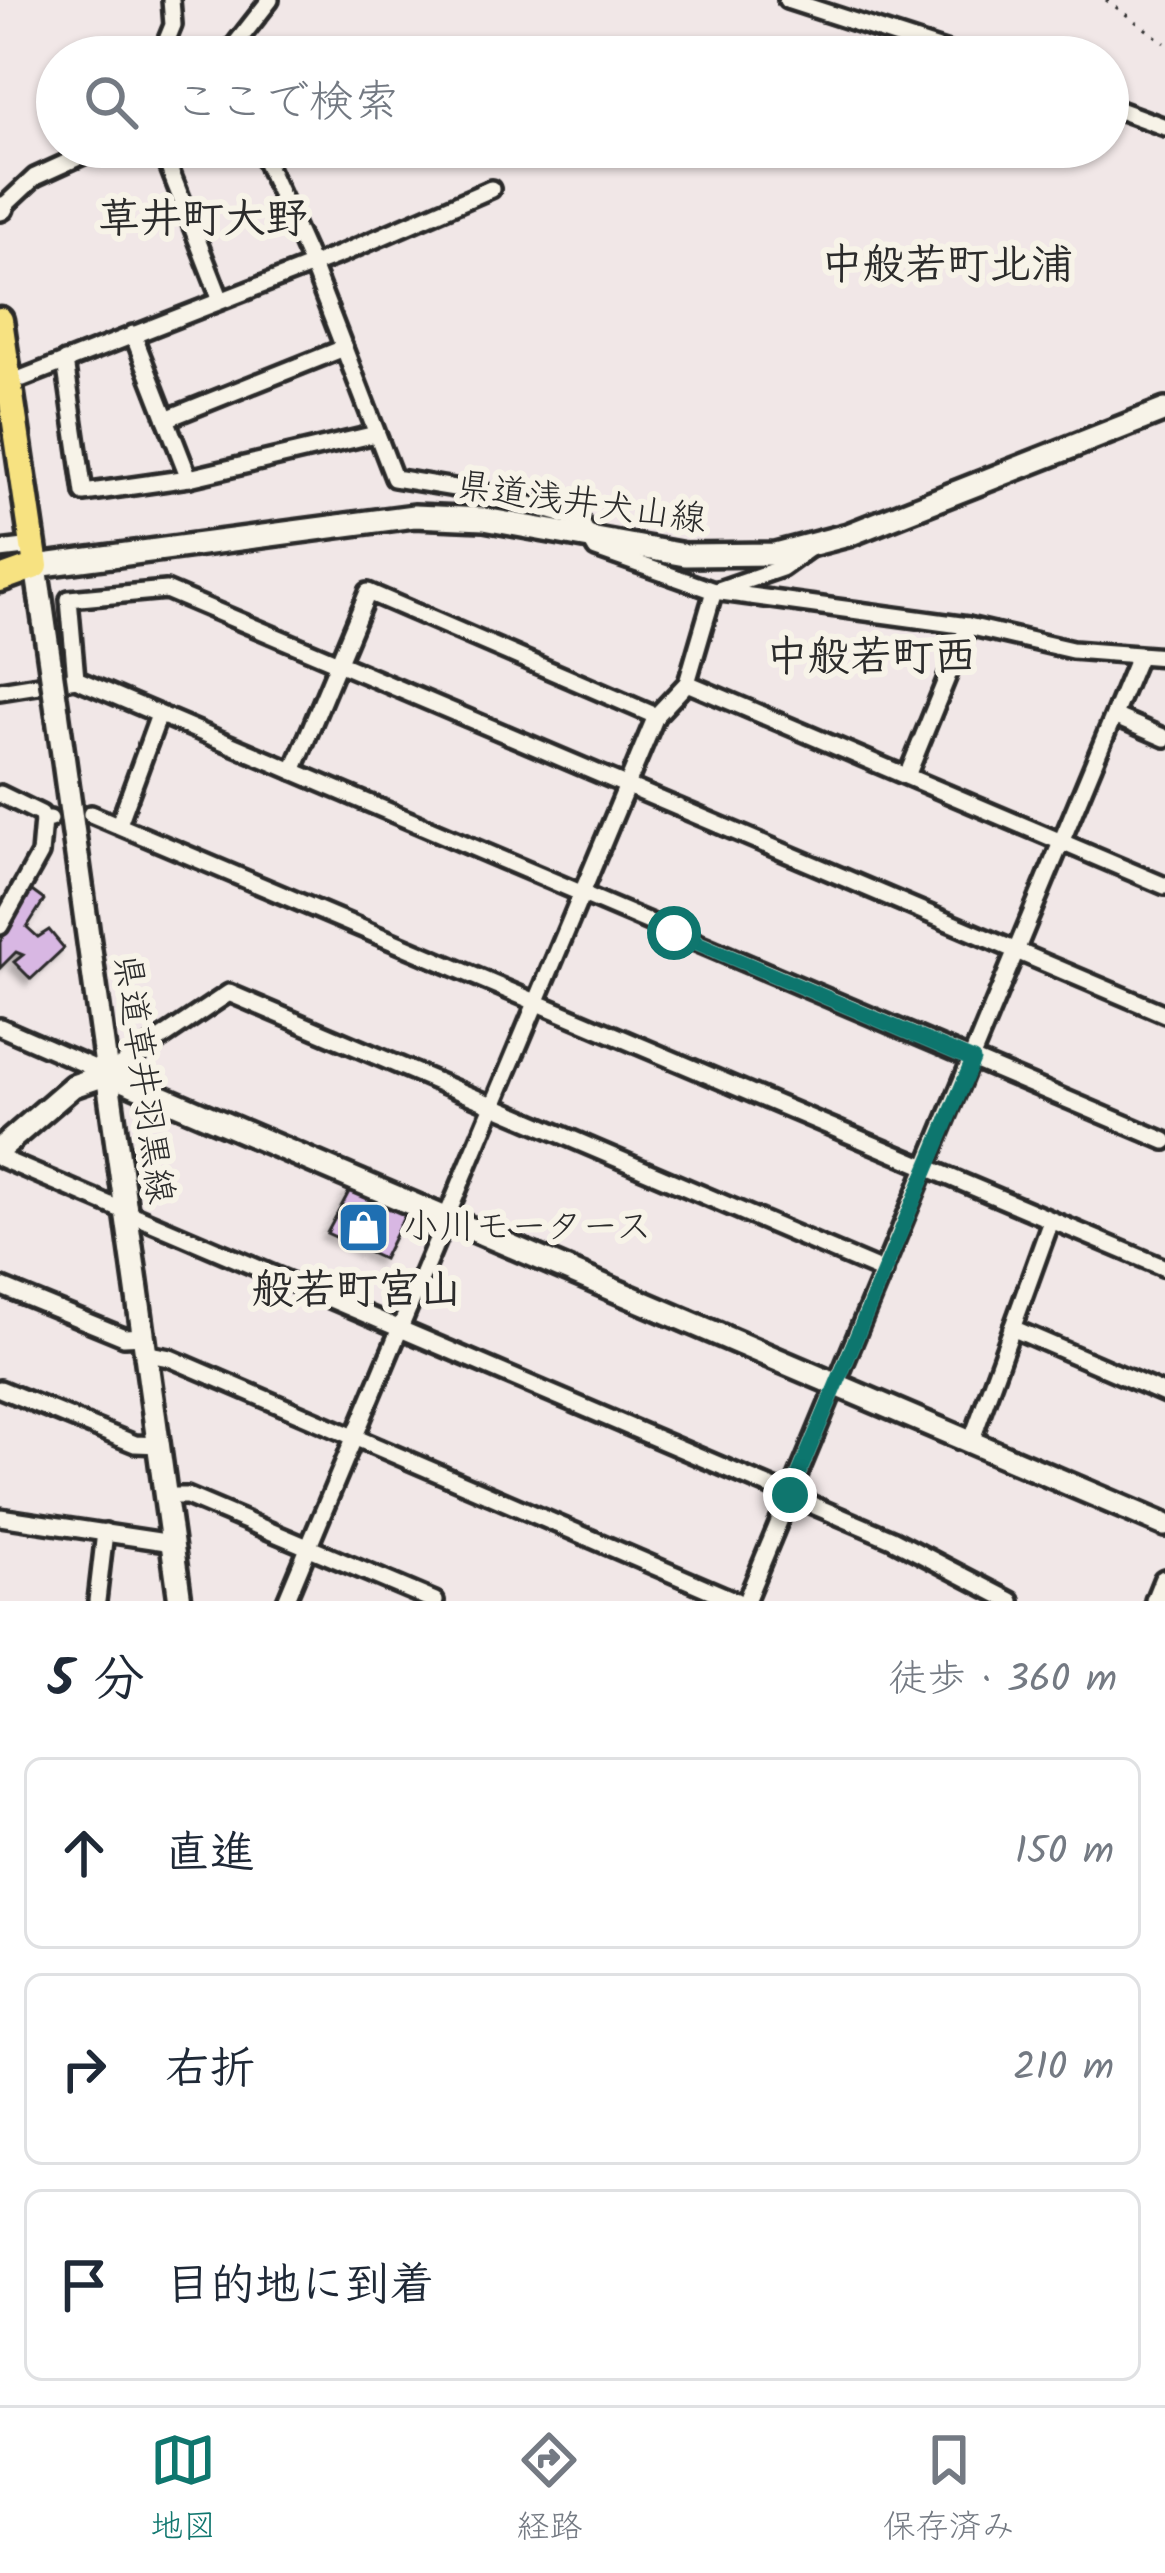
<!DOCTYPE html>
<html lang="ja">
<head>
<meta charset="utf-8">
<style>
  :root { --surface:#fff; --page:#f2f2f3; --text:#1f2937; --muted:#747a83; --line:#e0e1e3; --accent:#0f766e }
  body { margin:0; font-family:Kalam,"Klee One",sans-serif; background:var(--page); color:var(--text) }
  .stop { position:absolute; width:36px; height:36px; margin:-27px; border:9px solid #0f766e; border-radius:50%; background:#fff }
  .stop.end { background:#0f766e; border-color:#fff; box-shadow:0 3px 12px #0008 }
  .list { margin:0; padding:0; list-style:none }
  h2 { display:flex; justify-content:space-between; align-items:center; height:156px; margin:0; padding:0 48px; font-size:51px }
  h2 small { font-size:39px; font-weight:400; color:var(--muted) }
  .list li { display:grid; grid-template-columns:78px 1fr auto; gap:36px; align-items:center; box-sizing:border-box; height:192px; margin:0 24px 24px; padding:0 24px; border:3px solid var(--line); border-radius:18px }
  .list b { display:block; font-size:45px; white-space:nowrap }
  .list em { font-size:39px; font-style:normal; color:var(--muted) }
  .icon { flex:none; width:66px; height:66px; fill:none; stroke:currentColor; stroke-width:2; stroke-linecap:round; stroke-linejoin:round }
  .map { position:relative; flex:none; width:1165px; height:1601px; overflow:hidden }
  .search { position:absolute; background:var(--surface); box-shadow:0 3px 9px #0004; left:36px; right:36px; top:36px; height:132px; display:flex; align-items:center; gap:30px; box-sizing:border-box; padding:0 42px; border-radius:66px; color:var(--muted); font-size:45px }
  .sheet { height:804px; background:var(--surface) }
  nav { display:flex; justify-content:space-around; align-items:center; box-sizing:border-box; height:168px; border-top:3px solid var(--line); background:var(--surface); font-size:33px; color:var(--muted) }
  nav a { display:grid; justify-items:center; gap:6px }
  nav .on { color:var(--accent) }
  .map>svg:first-child { display:block }
</style>
</head>
<body>
<div class="map">
<svg width="1165" height="1601" viewBox="0 0 1165 1601">
  <defs>
    <filter id="shadow"><feDropShadow dx="-5.5" dy="5.5" stdDeviation="3" flood-color="#0004"/></filter>
  </defs>
  <rect width="100%" height="100%" fill="#f1e7e7"/>
  <filter id="ink" filterUnits="userSpaceOnUse"><feTurbulence type="fractalNoise" baseFrequency=".00833" numOctaves="2"/><feDisplacementMap in="SourceGraphic" scale="24" xChannelSelector="R" yChannelSelector="G"/><feConvolveMatrix kernelMatrix="1 2 1 2 8 2 1 2 1" color-interpolation-filters="sRGB"/></filter>
  <g filter="url(#ink)">
    <g fill="#d8b7e3" stroke="#2b2b2b" stroke-width="3" filter="url(#shadow)">
      <polygon points="29,889 44,900 27,927 38,937 49,930 64,948 31,979 14,962 23,955 16,952 0,968 0,942"/>
      <polygon points="351,1188 407,1211 383,1259 327,1233"/>
    </g>
    <g fill="none" stroke-linecap="round" stroke-linejoin="round">
      <defs>
        <g id="street">
          <polyline points="787,0 963,57"/>
          <polyline points="160,57 173,25 171,0"/>
          <polyline points="232,57 234,46 270,0"/>
          <polyline points="1108,106 1165,127"/>
          <polyline points="161,147 220,298"/>
          <polyline points="259,147 312,265 394,478 491,494 579,519 596,549 714,591 968,626 1072,650 1165,657"/>
          <polyline points="2,208 35,177 101,147"/>
          <polyline points="133,334 189,478"/>
          <polyline points="65,361 84,493 189,478 376,434"/>
          <polyline points="23,378 341,254 491,189"/>
          <polyline points="166,419 344,348"/>
          <polyline points="0,550 33,546"/>
          <polyline points="718,590 782,568 810,548"/>
          <polyline points="687,683 1165,886"/>
          <polyline points="0,691 76,679"/>
          <polyline points="656,716 368,592 293,771 76,679 69,599 166,590 1165,1014"/>
          <polyline points="1114,716 1165,738"/>
          <polyline points="293,771 1165,1141"/>
          <polyline points="907,776 968,626"/>
          <polyline points="0,794 41,814 43,820"/>
          <polyline points="91,814 1165,1268"/>
          <polyline points="119,824 159,715"/>
          <polyline points="0,926 40,854 43,820 50,819"/>
          <polyline points="0,1027 108,1074 229,993 884,1272"/>
          <polyline points="0,1158 892,1539 1011,1601"/>
          <polyline points="0,1286 124,1337 145,1336"/>
          <polyline points="1012,1328 1165,1394"/>
          <polyline points="148,1354 170,1358 736,1601"/>
          <polyline points="0,1389 135,1444 161,1445"/>
          <polyline points="971,1442 1051,1221"/>
          <polyline points="167,1496 187,1496 435,1601"/>
          <polyline points="0,1517 172,1543"/>
          <polyline points="97,1601 105,1532"/>
          <polyline points="286,1601 656,716 687,683 714,591"/>
          <polyline points="746,1601 1138,657"/>
        </g>
        <g id="secondary">
          <polyline points="0,209 2,208"/>
          <polyline points="40,593 36,566 414,516 484,519 685,555 775,554 848,535 1165,410"/>
          <polyline points="57,711 180,1601"/>
          <polyline points="0,1149 73,1086 108,1074 1165,1525"/>
          <polyline points="1157,1601 1165,1581"/>
        </g>
        <polyline id="primary" points="0,320 36,566 0,579"/>
      </defs>
      <use href="#street" stroke="#2b2b2b" stroke-width="24"/>
      <use href="#secondary" stroke="#2b2b2b" stroke-width="30"/>
      <use href="#primary" stroke="#2b2b2b" stroke-width="33"/>
      <polyline stroke="#2b2b2b" stroke-width="3" stroke-dasharray="3 9" stroke-linecap="butt" points="1106,0 1165,43"/>
      <use href="#street" stroke="#f7f3e8" stroke-width="15"/>
      <use href="#secondary" stroke="#f7f3e8" stroke-width="21"/>
      <use href="#primary" stroke="#f7e281" stroke-width="24"/>
      <defs>
        <polyline id="secondary-bridge" points="40,593 57,711"/>
      </defs>
      <use href="#secondary-bridge" stroke="#2b2b2b" stroke-width="30" stroke-linecap="butt"/>
      <use href="#secondary-bridge" stroke="#f7f3e8" stroke-width="21"/>
    </g>
  </g>
  <g fill="none" stroke-linecap="round" stroke-linejoin="round" filter="url(#ink)">
    <polyline stroke="#0f766e" stroke-width="15" points="674,933 973,1060 790,1495"/>
  </g>
  <defs>
    <symbol id="shop-square" viewBox="-11 -11 22 22"><rect x="-9" y="-9" width="18" height="18" rx="4" fill="#1f6fb2" stroke="#f7f3e8"/><path d="M-5-2.5h2.3a2.7 3.5 0 0 1 5.4 0H5L5.5 6h-11ZM-1.5-2.5h3a1.5 2.3 0 0 0-3 0Z" fill="#fff"/></symbol>
  </defs>
  <g fill-rule="evenodd">
    <use href="#shop-square" x="334" y="1198" width="59" height="59"/>
  </g>
  <g text-anchor="middle" dominant-baseline="central" stroke-width="12" stroke-linejoin="round" paint-order="stroke">
    <g font-size="36" fill="#2b2b2b" stroke="#f7f3e8">
      <text transform="translate(581 504) rotate(8)">県道浅井犬山線</text>
      <text transform="translate(142 1079) rotate(82)">県道草井羽黒線</text>
    </g>
    <g font-size="36" fill="#2b2b2b" stroke="#f7f3e8" text-anchor="start">
      <text x="403" y="1228">小川モータース</text>
    </g>
    <g font-size="42" font-weight="bold" fill="#2b2b2b" stroke="#f7f3e8">
      <text x="203" y="220">草井町大野</text>
      <text x="947" y="266">中般若町北浦</text>
      <text x="871" y="658">中般若町西</text>
      <text x="357" y="1291">般若町宮山</text>
    </g>
  </g>
</svg>
<div class="stop" style="left:674px;top:933px"></div>
<div class="stop end" style="left:790px;top:1495px"></div>
<div class="search"><svg class="icon" aria-label="search" viewBox="0 0 24 24"><circle cx="10" cy="10" r="6"/><path d="M15 15l6 6"/></svg>ここで検索</div>
</div>
<section class="sheet">
<h2>5 分<small>徒歩 · 360 m</small></h2>
<ul class="list">
<li><svg class="icon" aria-label="ahead" viewBox="0 0 24 24"><path d="M12 20V5M6 11l6-6 6 6"/></svg><div><b>直進</b></div><em>150 m</em></li>
<li><svg class="icon" aria-label="right" viewBox="0 0 24 24"><path d="M7 20v-9h11M14 6l5 5-5 5"/></svg><div><b>右折</b></div><em>210 m</em></li>
<li><svg class="icon" aria-label="arrive" viewBox="0 0 24 24"><path d="M6 21V4h12l-3 4 3 4H6"/></svg><div><b>目的地に到着</b></div></li>
</ul>
</section>
<nav>
<a class="on"><svg class="icon" aria-label="map" viewBox="0 0 24 24"><path d="M3 6l6-2 6 2 6-2v14l-6 2-6-2-6 2zM9 4v14M15 6v14"/></svg>地図</a>
<a><svg class="icon" aria-label="directions" viewBox="0 0 24 24"><path d="M12 3l9 9-9 9-9-9zM9 14v-3h6M13 9l2 2-2 2"/></svg>経路</a>
<a><svg class="icon" aria-label="saved" viewBox="0 0 24 24"><path d="M7 4h10v16l-5-4-5 4z"/></svg>保存済み</a>
</nav>
</body>
</html>
